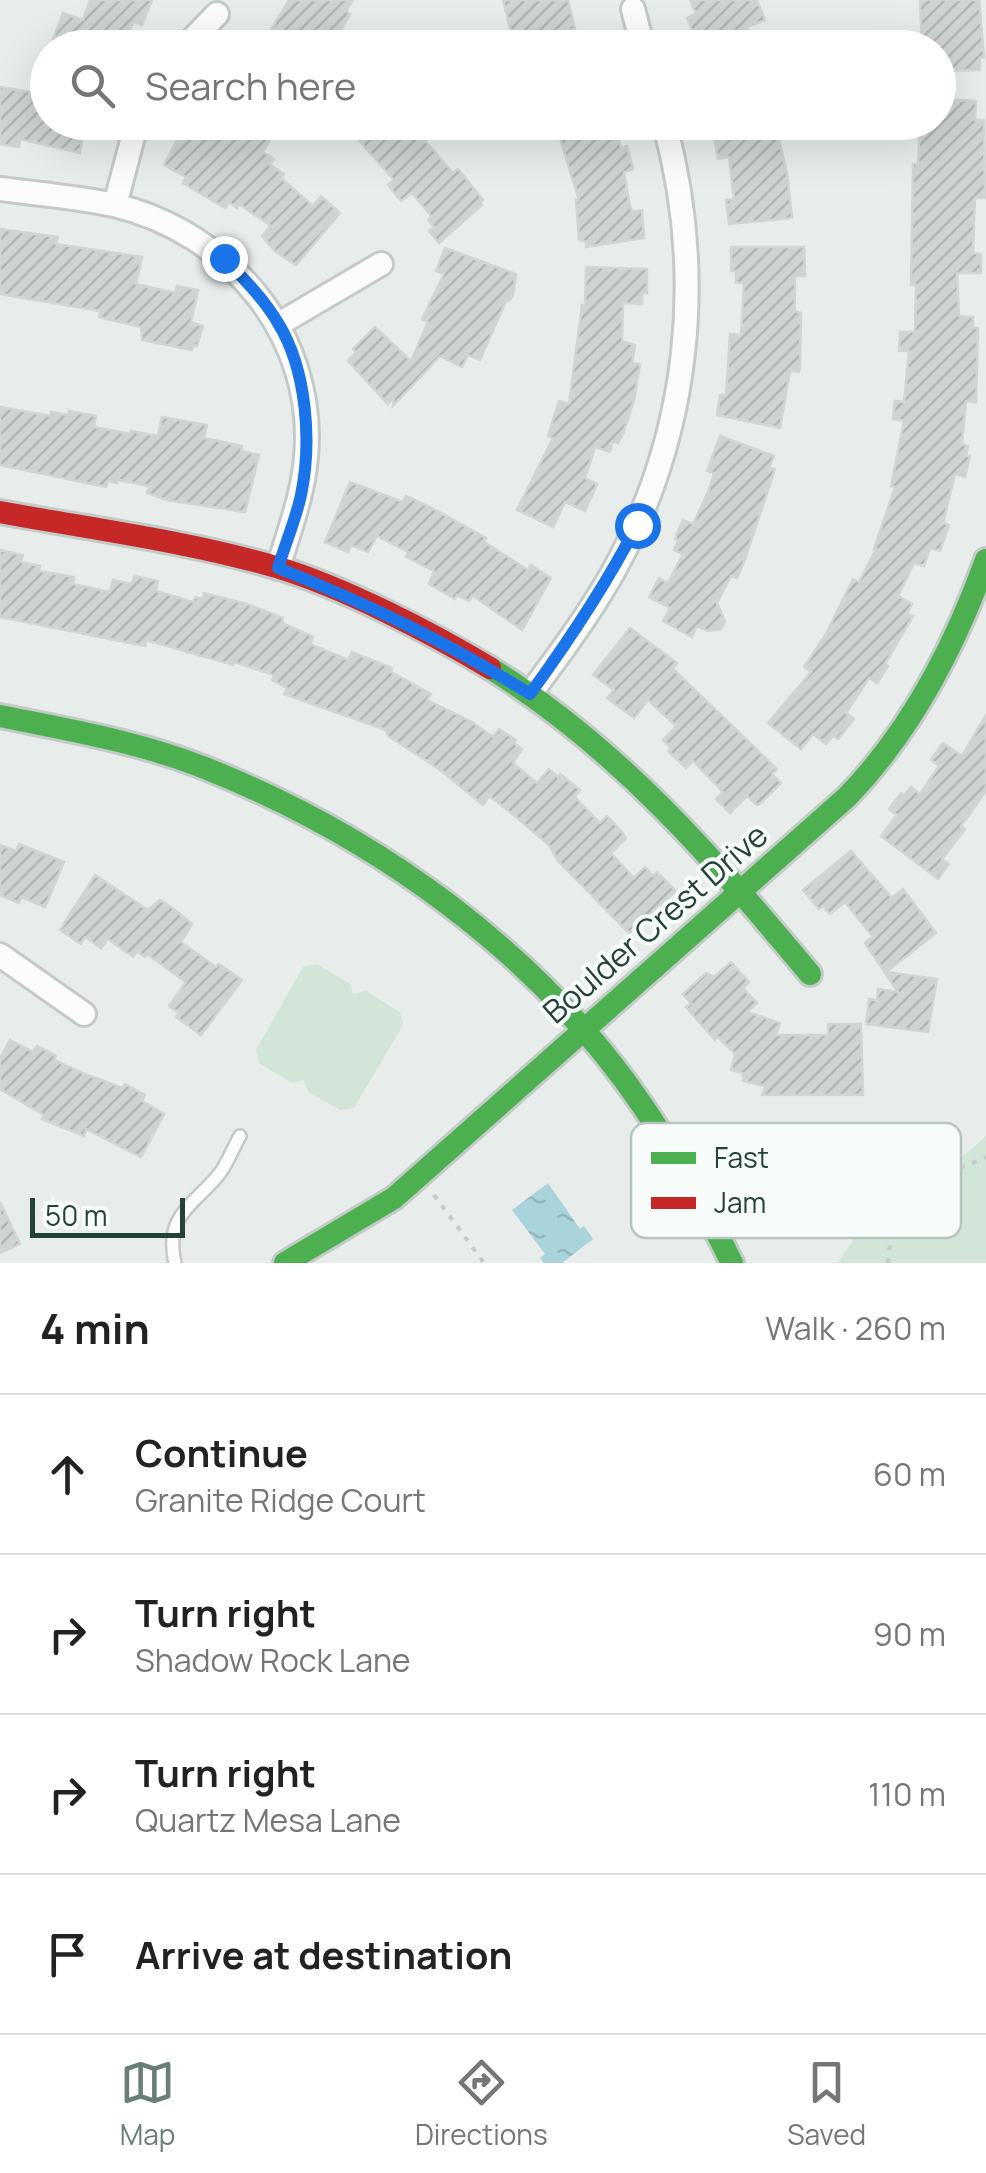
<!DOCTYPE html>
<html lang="en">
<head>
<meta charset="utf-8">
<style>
  :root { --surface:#fff; --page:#f6f6f6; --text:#222; --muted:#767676; --line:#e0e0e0; --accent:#697e78 }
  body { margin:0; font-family:Manrope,sans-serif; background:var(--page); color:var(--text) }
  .scale { position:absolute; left:30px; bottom:25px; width:155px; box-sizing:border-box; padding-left:10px; border:5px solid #24423a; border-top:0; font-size:28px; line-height:35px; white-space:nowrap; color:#24423a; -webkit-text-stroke:8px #f7fbf9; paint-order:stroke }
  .stop { position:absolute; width:30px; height:30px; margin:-22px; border:8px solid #1a73e8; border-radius:50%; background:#fff }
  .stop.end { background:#1a73e8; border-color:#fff; box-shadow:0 2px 10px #0008 }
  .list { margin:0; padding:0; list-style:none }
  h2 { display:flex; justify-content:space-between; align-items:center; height:130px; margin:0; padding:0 40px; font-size:42px }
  h2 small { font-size:32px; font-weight:400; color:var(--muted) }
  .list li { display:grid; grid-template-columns:65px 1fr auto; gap:30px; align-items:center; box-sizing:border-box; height:160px; padding:0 40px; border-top:2px solid var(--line) }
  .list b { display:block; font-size:38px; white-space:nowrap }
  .list p { margin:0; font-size:32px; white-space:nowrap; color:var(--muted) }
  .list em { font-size:32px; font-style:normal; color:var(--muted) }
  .icon { flex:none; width:55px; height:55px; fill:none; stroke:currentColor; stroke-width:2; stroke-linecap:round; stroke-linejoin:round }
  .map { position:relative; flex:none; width:986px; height:1263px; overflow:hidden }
  .search { position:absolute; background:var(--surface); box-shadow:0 10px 40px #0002; left:30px; right:30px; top:30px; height:110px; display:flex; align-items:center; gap:25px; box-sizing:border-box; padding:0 35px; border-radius:55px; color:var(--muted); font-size:38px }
  .sheet { height:770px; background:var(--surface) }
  nav { display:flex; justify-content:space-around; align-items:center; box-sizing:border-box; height:140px; border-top:2px solid var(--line); background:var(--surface); font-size:28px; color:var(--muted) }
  nav a { display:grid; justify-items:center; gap:5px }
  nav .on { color:var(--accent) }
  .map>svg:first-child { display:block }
</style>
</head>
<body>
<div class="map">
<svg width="986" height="1263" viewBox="0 0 986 1263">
  <defs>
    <pattern id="water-ripples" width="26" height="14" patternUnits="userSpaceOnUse" patternTransform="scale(2.5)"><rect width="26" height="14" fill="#a9d4db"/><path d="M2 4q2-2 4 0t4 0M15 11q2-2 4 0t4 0" fill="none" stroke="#91b7bd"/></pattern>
    <pattern id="building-hatch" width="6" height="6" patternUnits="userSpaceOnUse" patternTransform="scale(2.5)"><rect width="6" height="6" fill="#cfd4d2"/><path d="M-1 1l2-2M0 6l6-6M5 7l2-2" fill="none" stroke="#b2b7b5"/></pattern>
  </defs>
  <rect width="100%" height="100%" fill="#e8edeb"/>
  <g fill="#d1e6d8">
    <polygon points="317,964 350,984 353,994 366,991 400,1012 403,1025 354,1108 340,1110 308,1092 304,1080 292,1083 259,1063 256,1050 303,967"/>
    <path d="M 986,1136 L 986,1263 L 838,1263 C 848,1248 858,1230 871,1218 C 905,1185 952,1170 986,1136 Z"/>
  </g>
  <polygon fill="url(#water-ripples)" points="548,1183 580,1229 584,1226 593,1239 562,1263 544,1263 540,1258 545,1254 512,1210"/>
  <g fill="url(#building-hatch)" stroke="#d1d6d4" stroke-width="2.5">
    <polygon points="90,0 152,0 142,25 133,22 124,48 55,48 58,40 53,39 63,13 83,20"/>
    <polygon points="289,0 353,0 346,11 350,14 331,48 269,48 273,42 266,38"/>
    <polygon points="503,0 568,0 575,29 566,31 570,48 515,48"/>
    <polygon points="690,0 757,0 765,20 747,27 753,48 699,48 687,18 696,14"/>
    <polygon points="920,0 979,0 984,58 980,58 980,70 938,71 938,48 922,48"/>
    <polygon points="0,87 48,95 48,122 85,122 80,153 20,139 19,147 0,144"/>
    <polygon points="938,99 976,101 975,120 984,120 985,198 975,198 973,253 981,254 981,273 957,273 959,316 973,317 973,328 978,328 976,402 966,401 962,444 968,446 966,456 970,456 965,477 955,474 943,523 949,525 940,551 930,548 924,566 914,563 898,596 912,604 907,614 913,616 885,664 888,666 877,683 869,678 846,713 854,719 838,739 833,736 826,744 813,734 801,749 768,723 811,672 804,667 826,634 853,579 859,582 876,549 874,549 895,487 891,486 904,421 893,419 895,401 904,402 909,351 899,351 900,332 915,332 916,285 911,285 913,164 918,164 920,122 938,122"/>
    <polygon points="186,122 280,122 263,152 274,159 270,165 284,174 281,178 313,206 321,196 340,213 296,265 276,252 262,236 271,226 239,204 237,208 229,202 225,208 183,183 186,177 164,165"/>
    <polygon points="354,122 409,122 453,173 458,169 483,200 480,203 482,205 439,243 429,231 434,227 428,220 432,217 412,193 401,201 388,185 394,180 355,136 360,132"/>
    <polygon points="555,122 614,122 621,148 627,146 633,169 624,172 629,202 632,212 642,210 644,238 586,247 586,242 579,240 576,200 579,200"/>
    <polygon points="721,122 775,122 787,173 792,218 729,224 726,200 734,199 729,157 718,159 714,138 723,137"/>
    <polygon points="0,229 58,237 56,244 142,257 136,284 175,293 177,286 198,290 191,322 203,326 197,346 193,345 192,350 142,340 141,327 99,317 100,311 0,294"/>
    <polygon points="731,247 804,247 805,276 795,276 795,311 801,313 800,369 799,372 790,371 780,428 717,415 720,395 726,395 730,334 741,335 744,283 736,283 736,271 731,271"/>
    <polygon points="445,248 516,274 513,295 510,300 506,301 480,360 468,355 462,367 440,356 393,406 394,397 388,404 348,361 356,352 353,349 375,327 411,361 428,322 422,319 444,274 436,271"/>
    <polygon points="586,267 647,269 647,293 642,293 642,304 623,303 622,341 635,345 632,363 640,364 634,400 623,434 618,443 613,441 610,452 595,447 585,478 597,484 585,511 565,502 553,527 517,510 553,438 548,436 559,401 569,404 582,305 585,306"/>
    <polygon points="0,407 50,416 51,412 68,415 69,411 96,416 94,427 130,434 131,431 158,436 162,417 207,425 204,438 242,446 241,451 259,455 245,512 167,500 147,493 149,486 118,480 117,483 108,481 106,487 0,465"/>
    <polygon points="720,436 774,456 769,468 775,469 744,562 737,578 731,576 717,603 725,621 721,629 708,631 697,626 692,637 663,621 670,608 649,597 659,578 668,583 683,554 674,550 678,541 675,539 683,520 693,524 709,490 714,473 707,471"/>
    <polygon points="350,482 403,502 406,496 432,508 486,538 484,542 528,570 531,565 551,578 522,630 472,595 469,601 457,595 455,599 429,584 434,571 406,557 408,552 377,536 368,552 351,545 348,552 325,542"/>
    <polygon points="0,550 23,555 21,562 40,566 39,571 74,577 73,584 110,592 113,580 132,584 134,576 158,581 156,591 193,602 195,597 203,599 204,593 247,604 283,618 282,623 313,637 310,644 348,660 352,652 392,668 391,672 431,694 427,700 472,722 493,737 499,729 516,740 514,743 522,749 513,763 537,783 549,769 558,777 560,774 580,790 575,797 600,823 607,816 621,831 626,838 611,853 634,878 645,867 653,876 657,872 676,891 629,933 558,861 549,845 510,812 489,796 483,805 439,769 388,736 386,730 284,694 287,688 272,680 274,675 234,662 233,665 146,640 145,646 0,617"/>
    <polygon points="630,628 677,663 673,669 777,769 772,774 781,783 760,804 757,805 747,796 730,813 716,799 723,792 693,761 686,768 668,751 671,748 663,740 676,726 648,700 634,718 607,698 614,690 593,675"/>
    <polygon points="986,715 986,791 961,826 965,829 942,859 949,864 938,879 881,836 897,815 889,809 901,793 904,795 911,787 920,794 939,766 931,760 943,743 962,756"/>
    <polygon points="19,844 64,862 45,907 21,897 19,903 0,895 0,845 16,851"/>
    <polygon points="851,851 892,898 903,889 936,933 886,972 937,979 928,1032 866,1024 869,999 877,1000 878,989 898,992 865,943 873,937 845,902 830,914 823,906 819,909 803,890"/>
    <polygon points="95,875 148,910 160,900 175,910 192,924 181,942 216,967 219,964 242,980 201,1035 176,1017 179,1013 169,1006 186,982 147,954 145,957 137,951 133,957 108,939 101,948 85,937 81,944 60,930"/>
    <polygon points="731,962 749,982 743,988 757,1003 747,1012 780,1023 776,1035 828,1035 828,1024 861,1024 863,1095 762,1095 765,1086 743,1081 743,1073 731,1070 735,1054 718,1037 715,1040 686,1007 691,1003 683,994 706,973 714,977"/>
    <polygon points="10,1040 33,1052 37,1046 56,1056 54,1060 85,1074 123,1088 125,1084 145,1095 142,1101 164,1114 141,1157 86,1129 84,1136 42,1119 44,1115 0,1089 0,1058"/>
    <polygon points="0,1202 20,1244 0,1253"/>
  </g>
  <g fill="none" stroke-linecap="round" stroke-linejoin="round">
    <defs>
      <path id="lane" d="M 175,1263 C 164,1214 194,1206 220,1173 C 228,1162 233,1148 240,1136"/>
      <g id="street">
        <polyline points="633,9 643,48"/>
        <polyline points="184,48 217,14"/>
        <path d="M 0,189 C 38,194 77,197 114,205 C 229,232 317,336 306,457 C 303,495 289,531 278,568"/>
        <polyline points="115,205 137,122"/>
        <polyline points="279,324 381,264"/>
        <path d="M 530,694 C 559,655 588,616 612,574 C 690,435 706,275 664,122"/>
        <polyline points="0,955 84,1014"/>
      </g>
      <g id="fast">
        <path d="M 490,668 C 621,750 712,857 810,974"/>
        <path d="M 0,716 C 69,730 140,742 205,768 C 376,836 538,952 642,1105 C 677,1156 705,1209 732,1263"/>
        <path d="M 285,1263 L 394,1198 L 847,797 C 911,731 955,646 986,560"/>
      </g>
      <path id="jam" d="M 0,512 C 92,529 186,541 276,567 C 343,587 430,632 490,668"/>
    </defs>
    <use href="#lane" stroke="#c5cac8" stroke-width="16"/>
    <use href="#street" stroke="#c5cac8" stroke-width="28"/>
    <use href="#fast" stroke="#c3cbc8" stroke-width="28"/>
    <use href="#jam" stroke="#c3cbc8" stroke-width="28"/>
    <g stroke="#c3ccca" stroke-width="4" stroke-dasharray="5 8" stroke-linecap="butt">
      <polyline points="434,1195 484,1263"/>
      <path d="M 888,1263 C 890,1250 889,1236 893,1224 C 905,1183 952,1173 986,1157"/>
    </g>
    <use href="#lane" stroke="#fcfcfc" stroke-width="11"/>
    <use href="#street" stroke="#fcfcfc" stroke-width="22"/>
    <use href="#fast" stroke="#4caf50" stroke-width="22"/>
    <use href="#jam" stroke="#c62828" stroke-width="22"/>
  </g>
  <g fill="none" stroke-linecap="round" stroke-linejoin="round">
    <path stroke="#1a73e8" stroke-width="12" d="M 224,258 C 243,278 264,299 278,323 C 307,370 312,442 301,495 C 296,519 285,544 278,568 C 370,605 445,641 530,694 C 570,639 606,585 637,525"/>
  </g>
  <g text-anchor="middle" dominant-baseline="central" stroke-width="8" stroke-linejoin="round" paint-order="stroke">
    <g font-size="32" fill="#24423a" stroke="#f7fbf9">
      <text transform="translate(655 923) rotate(-41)">Boulder Crest Drive</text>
    </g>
  </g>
  <rect x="631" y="1123" width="330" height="115" rx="15" fill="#f7fbf9" stroke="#b8c4c0" stroke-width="2.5"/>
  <rect x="651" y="1152" width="45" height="12" fill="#4caf50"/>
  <rect x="651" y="1197" width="45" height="12" fill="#c62828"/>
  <g font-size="28" fill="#24423a">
    <text x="714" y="1168">Fast</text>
    <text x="714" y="1213">Jam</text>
  </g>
</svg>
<div class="scale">50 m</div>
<div class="stop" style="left:637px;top:525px"></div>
<div class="stop end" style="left:224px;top:258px"></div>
<div class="search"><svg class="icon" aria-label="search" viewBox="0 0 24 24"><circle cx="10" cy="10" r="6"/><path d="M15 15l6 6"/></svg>Search here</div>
</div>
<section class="sheet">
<h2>4 min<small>Walk · 260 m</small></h2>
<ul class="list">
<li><svg class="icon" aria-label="ahead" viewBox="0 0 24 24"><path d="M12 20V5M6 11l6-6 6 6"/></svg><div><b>Continue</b><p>Granite Ridge Court</p></div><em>60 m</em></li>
<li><svg class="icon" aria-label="right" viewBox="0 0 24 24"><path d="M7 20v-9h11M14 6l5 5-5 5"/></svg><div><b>Turn right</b><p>Shadow Rock Lane</p></div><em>90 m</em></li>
<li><svg class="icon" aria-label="right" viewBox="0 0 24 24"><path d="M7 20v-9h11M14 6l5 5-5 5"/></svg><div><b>Turn right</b><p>Quartz Mesa Lane</p></div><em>110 m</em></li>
<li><svg class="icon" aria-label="arrive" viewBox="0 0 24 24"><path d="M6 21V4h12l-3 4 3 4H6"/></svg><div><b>Arrive at destination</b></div></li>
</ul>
</section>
<nav>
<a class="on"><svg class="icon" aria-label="map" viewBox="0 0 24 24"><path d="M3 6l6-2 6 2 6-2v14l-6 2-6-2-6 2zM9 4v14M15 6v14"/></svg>Map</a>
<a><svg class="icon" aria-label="directions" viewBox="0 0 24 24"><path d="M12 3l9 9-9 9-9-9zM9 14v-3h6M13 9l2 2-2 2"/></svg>Directions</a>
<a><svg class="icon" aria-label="saved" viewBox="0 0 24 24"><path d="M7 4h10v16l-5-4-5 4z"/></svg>Saved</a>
</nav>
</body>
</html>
